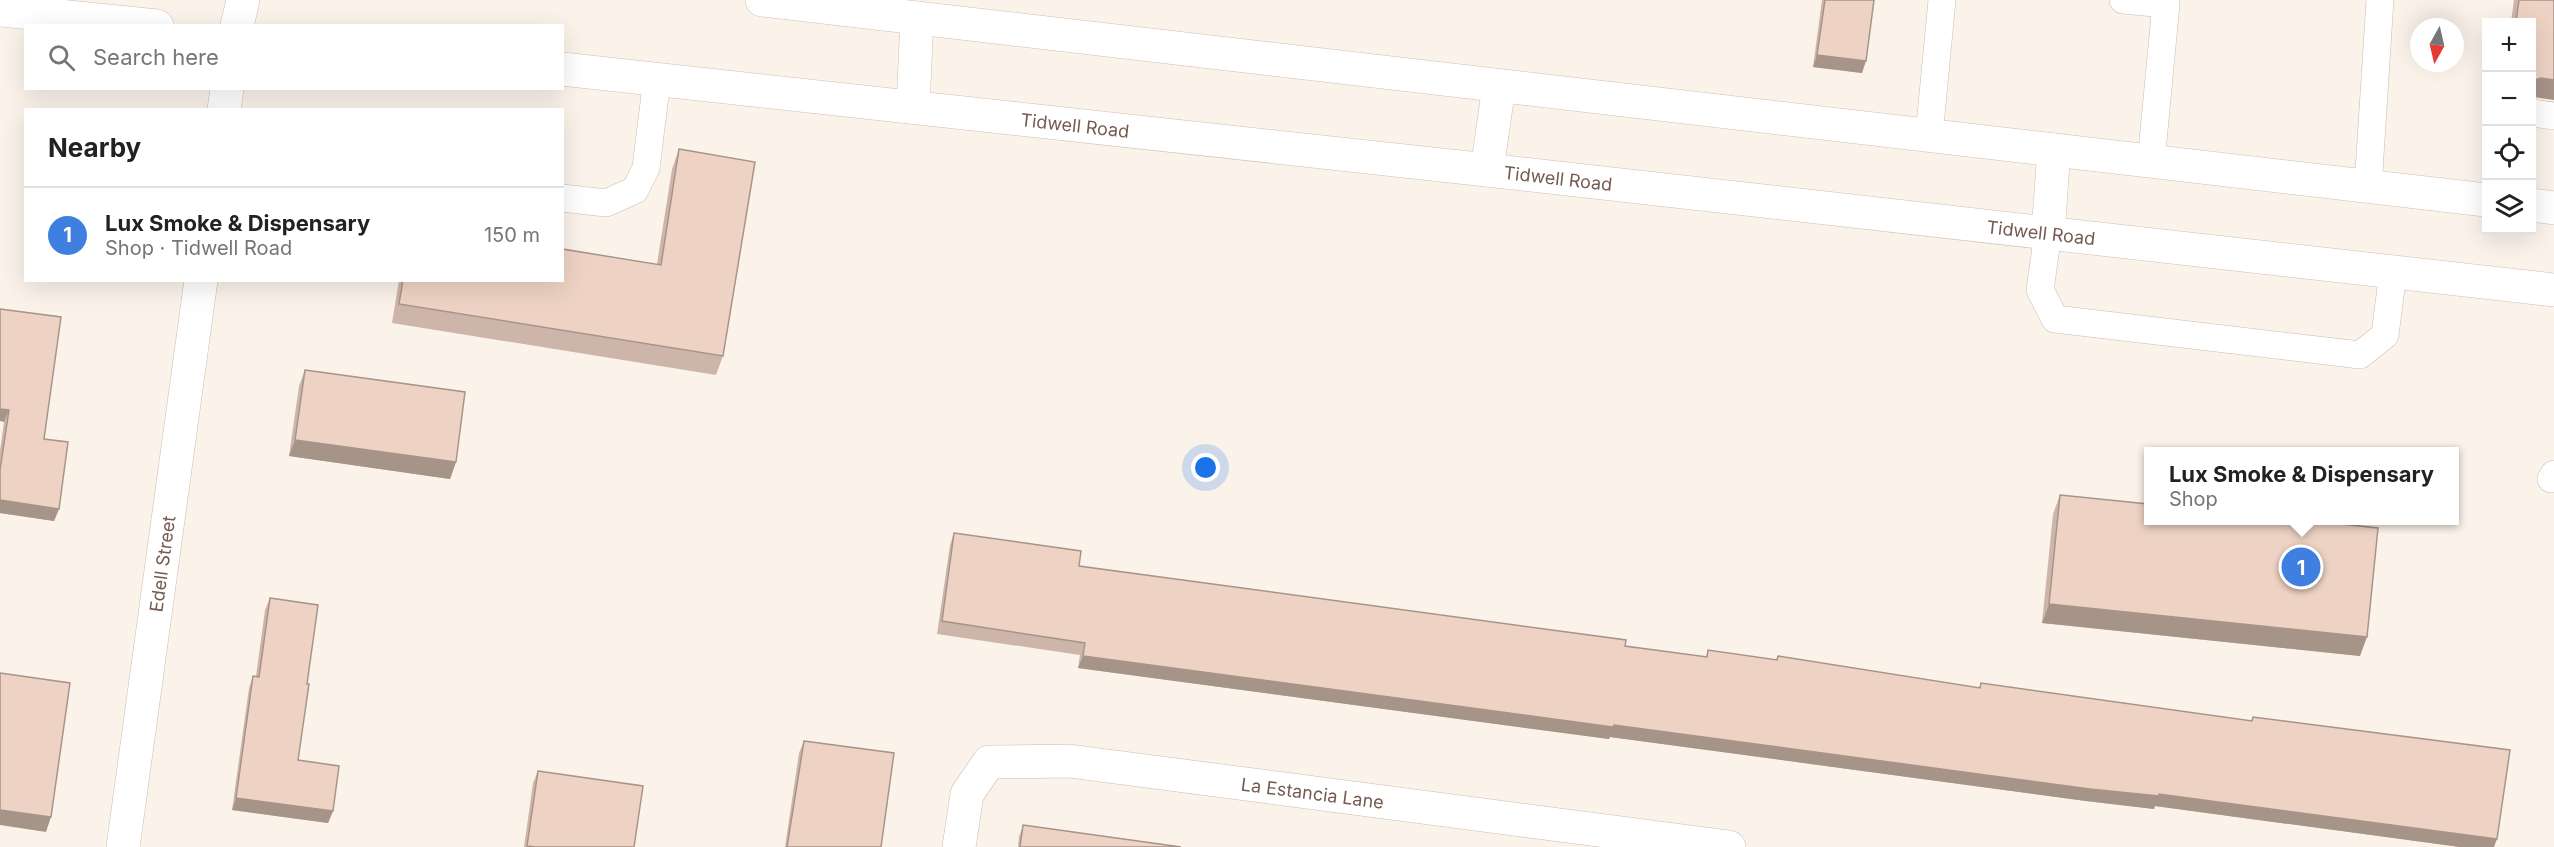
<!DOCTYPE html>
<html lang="en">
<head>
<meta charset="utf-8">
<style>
  :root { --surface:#fff; --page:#f2f2f2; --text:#222; --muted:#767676; --line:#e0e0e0; --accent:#db2777 }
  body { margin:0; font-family:Inter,sans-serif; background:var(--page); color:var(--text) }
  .controls { position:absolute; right:18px; top:18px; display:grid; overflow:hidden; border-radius:0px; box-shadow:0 6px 24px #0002 }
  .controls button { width:54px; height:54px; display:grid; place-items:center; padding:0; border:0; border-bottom:2px solid var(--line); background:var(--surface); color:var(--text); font:30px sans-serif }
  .compass { position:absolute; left:2410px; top:18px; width:54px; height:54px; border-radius:50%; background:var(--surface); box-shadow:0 6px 24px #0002; rotate:188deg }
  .you { position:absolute; left:1206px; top:468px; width:21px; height:21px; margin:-15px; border:4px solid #fff; border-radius:50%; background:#1a73e8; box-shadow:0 0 0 9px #1a73e833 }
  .badge { display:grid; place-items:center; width:39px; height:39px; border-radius:50%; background:var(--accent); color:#fff; font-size:20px; font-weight:700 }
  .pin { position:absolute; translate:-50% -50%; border:3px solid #fff; box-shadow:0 2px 6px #0006 }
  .popup { position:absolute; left:2144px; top:447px; width:315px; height:78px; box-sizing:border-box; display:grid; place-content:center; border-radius:0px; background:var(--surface); filter:drop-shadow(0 2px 4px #0005); font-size:20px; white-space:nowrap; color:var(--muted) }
  .popup b { font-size:22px; color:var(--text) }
  .popup::after { content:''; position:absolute; left:50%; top:100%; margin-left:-12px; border:12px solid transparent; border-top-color:var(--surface) }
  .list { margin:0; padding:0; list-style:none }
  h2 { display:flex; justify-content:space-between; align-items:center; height:78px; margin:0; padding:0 24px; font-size:26px }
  h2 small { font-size:20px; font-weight:400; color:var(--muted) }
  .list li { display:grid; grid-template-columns:39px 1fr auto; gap:18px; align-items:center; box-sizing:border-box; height:96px; padding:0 24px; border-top:2px solid var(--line) }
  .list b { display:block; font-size:22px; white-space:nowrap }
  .list p { margin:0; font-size:20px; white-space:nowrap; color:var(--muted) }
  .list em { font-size:20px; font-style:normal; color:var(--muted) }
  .icon { flex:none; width:33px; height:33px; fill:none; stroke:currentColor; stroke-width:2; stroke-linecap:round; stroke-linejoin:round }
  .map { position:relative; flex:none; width:2554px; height:847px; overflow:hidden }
  .search { position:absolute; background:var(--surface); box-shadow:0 6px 24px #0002; left:24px; top:24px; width:540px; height:66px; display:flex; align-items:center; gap:15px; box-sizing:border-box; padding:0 21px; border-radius:0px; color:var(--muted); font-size:22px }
  .panel { position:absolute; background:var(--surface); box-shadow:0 6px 24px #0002; left:24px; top:108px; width:540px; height:174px; border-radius:0px }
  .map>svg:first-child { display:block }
</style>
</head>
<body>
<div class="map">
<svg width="2554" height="847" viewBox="0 0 2554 847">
  <rect width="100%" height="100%" fill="#fbf3ea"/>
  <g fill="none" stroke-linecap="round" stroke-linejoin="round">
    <defs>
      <g id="service">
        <polyline points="2123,0 2166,4 2151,162"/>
        <polyline points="2532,113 2554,116"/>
        <polyline points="1929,136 1942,0"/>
        <polyline points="2368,187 2380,0"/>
        <polyline points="562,198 606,203 635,190 646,168 657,79"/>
        <polyline points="2048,233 2040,290 2055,319 2360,355 2385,335 2393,272"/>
        <polyline points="2551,479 2554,474"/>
      </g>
      <g id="minor">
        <polyline points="237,26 243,0"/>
        <polyline points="224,110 227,88"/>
        <path id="s1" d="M 123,847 L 201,280"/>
        <path id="s2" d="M 959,847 L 967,794 L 989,762 L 1069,761 L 1729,847"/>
      </g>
      <g id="secondary">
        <polyline points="762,0 2486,200"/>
        <polyline points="0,10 157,26"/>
        <path id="s3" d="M 562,69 L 1487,170 L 2554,290"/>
        <polyline points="913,107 917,18"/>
        <polyline points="1487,170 1499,86"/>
        <polyline points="2532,205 2554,208"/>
        <polyline points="2048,233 2054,150"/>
      </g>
    </defs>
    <use href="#service" stroke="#ccbbb0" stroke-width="28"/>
    <use href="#minor" stroke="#ccbbb0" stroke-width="34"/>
    <use href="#secondary" stroke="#d1bdb1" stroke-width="34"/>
    <use href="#service" stroke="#fff" stroke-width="27"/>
    <use href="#minor" stroke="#fff" stroke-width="33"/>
    <use href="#secondary" stroke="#fff" stroke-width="33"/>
  </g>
  <g fill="#cdb5a9">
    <polygon points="1822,0 1874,0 1862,73 1813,67"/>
    <polygon points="2514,0 2554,0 2534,97 2532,98 2532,22 2511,22"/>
    <polygon points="679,149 723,356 716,375 392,323 399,280 562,280 657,264 672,169"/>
    <polygon points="0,309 44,439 59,509 54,521 0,513 0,451 4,422"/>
    <polygon points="305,370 456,462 450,479 289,456 299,386"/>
    <polygon points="2060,495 2360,656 2042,623 2053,514"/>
    <polygon points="954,533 1079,566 1625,646 1706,657 1708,650 1776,660 1778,656 1979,688 1981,683 2251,721 2253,717 2494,847 2460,847 2155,806 2154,809 2086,801 1610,737 1609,739 1078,668 1080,655 937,634 950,545"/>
    <polygon points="270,598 307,684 298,760 333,811 328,823 232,810 249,688 253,676 256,676 265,610"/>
    <polygon points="804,741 881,847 785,847 799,753"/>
    <polygon points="538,771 634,847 524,847 533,783"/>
    <polygon points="1023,825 1181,847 1018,847 1019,837"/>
  </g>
  <g fill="#a79489">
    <polygon points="1817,55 1866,61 1862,73 1813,67"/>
    <polygon points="2541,78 2554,80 2554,100 2534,97 2532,98 2532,81"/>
    <polygon points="0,409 9,410 4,422 0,421"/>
    <polygon points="295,440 456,462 450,479 289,456"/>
    <polygon points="0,500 59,509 54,521 0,513"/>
    <polygon points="2049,604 2367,637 2360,656 2042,623"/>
    <polygon points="1083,656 2159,794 2497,839 2494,847 2460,847 2155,806 2154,809 2086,801 1610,737 1609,739 1078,668"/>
    <polygon points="236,798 333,811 328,823 232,810"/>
    <polygon points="0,810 51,817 46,832 0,825"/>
  </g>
  <g fill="#eed3c4" stroke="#a79489" stroke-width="1.5">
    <polygon points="1825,0 1874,0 1866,61 1817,55"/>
    <polygon points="2519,0 2554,0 2554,80 2541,78 2532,81 2532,22 2516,22"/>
    <polygon points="679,149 755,162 723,356 399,304 403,280 562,280 562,249 661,265"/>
    <polygon points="0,309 61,317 44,439 68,442 59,509 0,500 0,470 9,410 0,409"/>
    <polygon points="305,370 465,392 456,462 295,440"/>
    <polygon points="2060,495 2148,504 2148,520 2305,520 2378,528 2367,637 2049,604"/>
    <polygon points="954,533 1081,551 1079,566 1626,640 1625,646 1707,657 1708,650 1777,660 1778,656 1980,688 1981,683 2252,721 2253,717 2510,750 2497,839 2159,794 2159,796 2090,789 1614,725 1613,727 1083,656 1085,643 942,621"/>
    <polygon points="270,598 318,605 307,684 309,684 298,760 339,766 333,811 236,798 253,676 259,677"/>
    <polygon points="0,673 70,683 51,817 0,810"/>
    <polygon points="804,741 894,753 881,847 787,847"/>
    <polygon points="538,771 643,786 634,847 536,847 527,846"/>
    <polygon points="1023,825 1181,847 1020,847"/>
  </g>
  <g text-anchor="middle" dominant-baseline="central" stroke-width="4.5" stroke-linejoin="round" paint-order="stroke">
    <g font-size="18" fill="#745a4f" stroke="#fef8f0">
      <text stroke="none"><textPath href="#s3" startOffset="516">Tidwell Road</textPath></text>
      <text stroke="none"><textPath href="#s3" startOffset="1002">Tidwell Road</textPath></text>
      <text stroke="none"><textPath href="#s3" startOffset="1488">Tidwell Road</textPath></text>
      <text stroke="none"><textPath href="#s1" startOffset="286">Edell Street</textPath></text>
      <text stroke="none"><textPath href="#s2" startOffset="418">La Estancia Lane</textPath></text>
    </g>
  </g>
</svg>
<div class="controls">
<button>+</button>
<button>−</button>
<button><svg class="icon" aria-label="locate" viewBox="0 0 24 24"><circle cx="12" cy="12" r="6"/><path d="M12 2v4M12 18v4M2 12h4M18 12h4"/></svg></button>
<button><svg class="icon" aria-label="layers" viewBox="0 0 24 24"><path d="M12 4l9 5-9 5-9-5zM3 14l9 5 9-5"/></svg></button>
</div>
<svg class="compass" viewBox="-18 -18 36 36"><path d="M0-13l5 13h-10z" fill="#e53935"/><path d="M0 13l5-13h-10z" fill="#767676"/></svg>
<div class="you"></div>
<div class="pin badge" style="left:2301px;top:567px;background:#3f7fe0">1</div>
<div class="popup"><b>Lux Smoke &amp; Dispensary</b>Shop</div>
<div class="search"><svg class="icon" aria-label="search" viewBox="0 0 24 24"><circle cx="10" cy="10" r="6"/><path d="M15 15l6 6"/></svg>Search here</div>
<section class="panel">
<h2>Nearby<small></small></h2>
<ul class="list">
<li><span class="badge" style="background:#3f7fe0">1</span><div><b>Lux Smoke &amp; Dispensary</b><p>Shop · Tidwell Road</p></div><em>150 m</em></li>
</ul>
</section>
</div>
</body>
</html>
